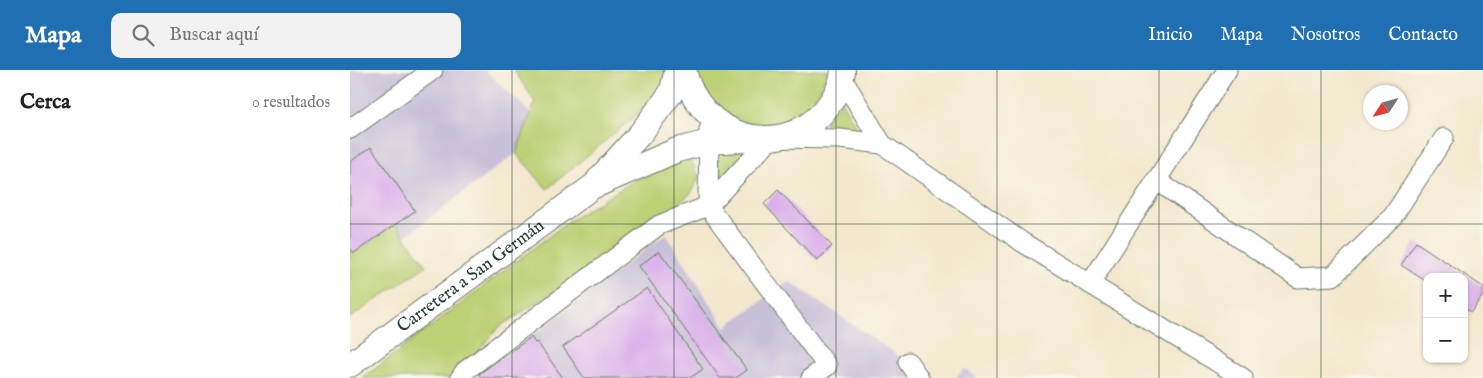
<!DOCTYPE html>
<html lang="es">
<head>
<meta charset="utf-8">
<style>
  :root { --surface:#fff; --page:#f2f2f2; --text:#222; --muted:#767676; --line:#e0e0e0; --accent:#1f6fb2 }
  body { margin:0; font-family:"IM FELL English",serif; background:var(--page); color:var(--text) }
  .controls { position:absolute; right:15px; bottom:15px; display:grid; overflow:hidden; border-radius:10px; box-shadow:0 1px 4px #0004 }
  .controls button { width:45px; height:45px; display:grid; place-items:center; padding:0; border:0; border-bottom:1px solid var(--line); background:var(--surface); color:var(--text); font:25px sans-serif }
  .compass { position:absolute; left:1013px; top:15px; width:45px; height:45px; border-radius:50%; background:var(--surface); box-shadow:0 1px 4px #0004; rotate:234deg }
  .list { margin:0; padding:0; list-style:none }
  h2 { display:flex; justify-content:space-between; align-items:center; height:65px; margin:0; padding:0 20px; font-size:21px }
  h2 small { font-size:16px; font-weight:400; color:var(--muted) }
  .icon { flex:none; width:28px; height:28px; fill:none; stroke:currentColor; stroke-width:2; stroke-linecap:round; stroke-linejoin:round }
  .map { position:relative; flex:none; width:1133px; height:308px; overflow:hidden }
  header { display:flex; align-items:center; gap:30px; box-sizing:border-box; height:70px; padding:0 25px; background:var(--accent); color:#fff }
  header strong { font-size:24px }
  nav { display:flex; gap:28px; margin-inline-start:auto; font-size:18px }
  .search { width:350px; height:45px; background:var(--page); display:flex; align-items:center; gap:12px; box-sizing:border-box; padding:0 18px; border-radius:10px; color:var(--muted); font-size:19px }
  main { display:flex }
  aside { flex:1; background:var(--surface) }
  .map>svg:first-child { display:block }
</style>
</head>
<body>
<header>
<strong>Mapa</strong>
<div class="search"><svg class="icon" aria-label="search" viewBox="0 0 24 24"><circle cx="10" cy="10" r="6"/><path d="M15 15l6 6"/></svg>Buscar aquí</div>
<nav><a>Inicio</a><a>Mapa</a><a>Nosotros</a><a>Contacto</a></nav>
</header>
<main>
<aside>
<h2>Cerca<small>0 resultados</small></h2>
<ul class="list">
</ul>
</aside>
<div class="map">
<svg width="1133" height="308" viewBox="0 0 1133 308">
  <rect width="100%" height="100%" fill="#fbf7ec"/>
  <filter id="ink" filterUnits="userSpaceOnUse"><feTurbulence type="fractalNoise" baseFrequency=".02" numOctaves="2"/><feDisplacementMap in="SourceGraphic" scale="10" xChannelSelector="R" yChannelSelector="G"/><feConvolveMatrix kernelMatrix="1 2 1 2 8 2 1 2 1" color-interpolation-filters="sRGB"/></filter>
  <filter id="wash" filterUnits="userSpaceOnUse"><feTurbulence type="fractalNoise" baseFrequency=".0096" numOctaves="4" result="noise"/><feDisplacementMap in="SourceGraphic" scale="20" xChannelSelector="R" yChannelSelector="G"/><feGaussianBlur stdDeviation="1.12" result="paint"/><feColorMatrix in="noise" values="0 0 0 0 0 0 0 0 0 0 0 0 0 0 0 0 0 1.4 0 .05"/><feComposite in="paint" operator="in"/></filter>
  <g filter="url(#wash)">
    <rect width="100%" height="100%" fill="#f3e8ce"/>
    <g fill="#c8bfd8">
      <polygon points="0,0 135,0 198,59 0,208"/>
      <polygon points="316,164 375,257 439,211 581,308 126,308"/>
      <polygon points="614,298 628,308 606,308"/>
    </g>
    <g fill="#bcd074" stroke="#6e8654">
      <polygon points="164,0 319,0 317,20 197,119 166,83 185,32"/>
      <path d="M 346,0 L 477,0 C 468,48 407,72 369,39 C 357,28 351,15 346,0 Z"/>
      <polygon points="491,31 511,64 474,52"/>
      <polygon points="367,79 397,79 364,115"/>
      <polygon points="324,89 341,90 349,107 341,123 325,137 222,210 149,257 104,308 13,308 219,151 303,99"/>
      <polygon points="46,154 76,196 0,248 0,178 4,183"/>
    </g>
    <g id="blocks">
      <g fill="#d9adeb">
        <polygon points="21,77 65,141 4,183 0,178 0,92"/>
        <polygon points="428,120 482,176 467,191 414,134"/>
        <polygon points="1066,172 1133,217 1133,225 1121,242 1114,238 1114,207 1077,207 1077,212 1051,195"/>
        <polygon points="309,181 397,300 386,308 370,308 289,196"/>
        <polygon points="297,218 353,299 340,308 234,308 213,277"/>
        <polygon points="181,267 185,273 187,272 213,308 131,308 129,304"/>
      </g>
    </g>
  </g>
  <g filter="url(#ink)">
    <use href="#blocks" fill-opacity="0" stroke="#69796a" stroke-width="1"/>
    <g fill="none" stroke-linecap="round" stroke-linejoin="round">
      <defs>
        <g id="minor">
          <polyline points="0,59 83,0"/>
          <polyline points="359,59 358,136 421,68 490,69 532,74 492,8"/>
          <polyline points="532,74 672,172 893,308"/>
          <polyline points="806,110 948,208 983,206 1043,146 1094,68"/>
          <polyline points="740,214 877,0"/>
          <polyline points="558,292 569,308"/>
          <polyline points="110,308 115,301 309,155 358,136 477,296 461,308"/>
        </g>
        <g id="major">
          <path d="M 334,0 C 348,65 428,93 474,41 C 484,29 492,16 493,0"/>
          <polyline points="248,110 290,64 321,23 327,0"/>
          <path id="s1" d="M 0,295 L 242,117 L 327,80 L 359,72 L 421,68"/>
        </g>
      </defs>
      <use href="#minor" stroke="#69796a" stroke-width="21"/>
      <use href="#major" stroke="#69796a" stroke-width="26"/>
      <use href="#minor" stroke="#fff" stroke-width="19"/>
      <use href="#major" stroke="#fff" stroke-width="24"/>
    </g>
  </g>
  <path fill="none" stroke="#1f3d34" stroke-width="1" stroke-opacity="0.55" d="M 162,0 L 162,308M 324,0 L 324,308M 486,0 L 486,308M 647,0 L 647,308M 809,0 L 809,308M 971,0 L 971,308M 0,154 L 1133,154"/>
  <g text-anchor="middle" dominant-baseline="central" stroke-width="4" stroke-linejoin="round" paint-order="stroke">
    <g font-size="18" fill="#1f3d34" stroke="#fbf7ec">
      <text stroke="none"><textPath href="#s1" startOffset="150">Carretera a San Germán</textPath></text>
    </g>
  </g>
</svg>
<div class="controls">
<button>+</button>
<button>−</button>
</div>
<svg class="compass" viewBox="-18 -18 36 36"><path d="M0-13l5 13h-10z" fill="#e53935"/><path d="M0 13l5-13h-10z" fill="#767676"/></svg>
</div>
</main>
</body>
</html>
